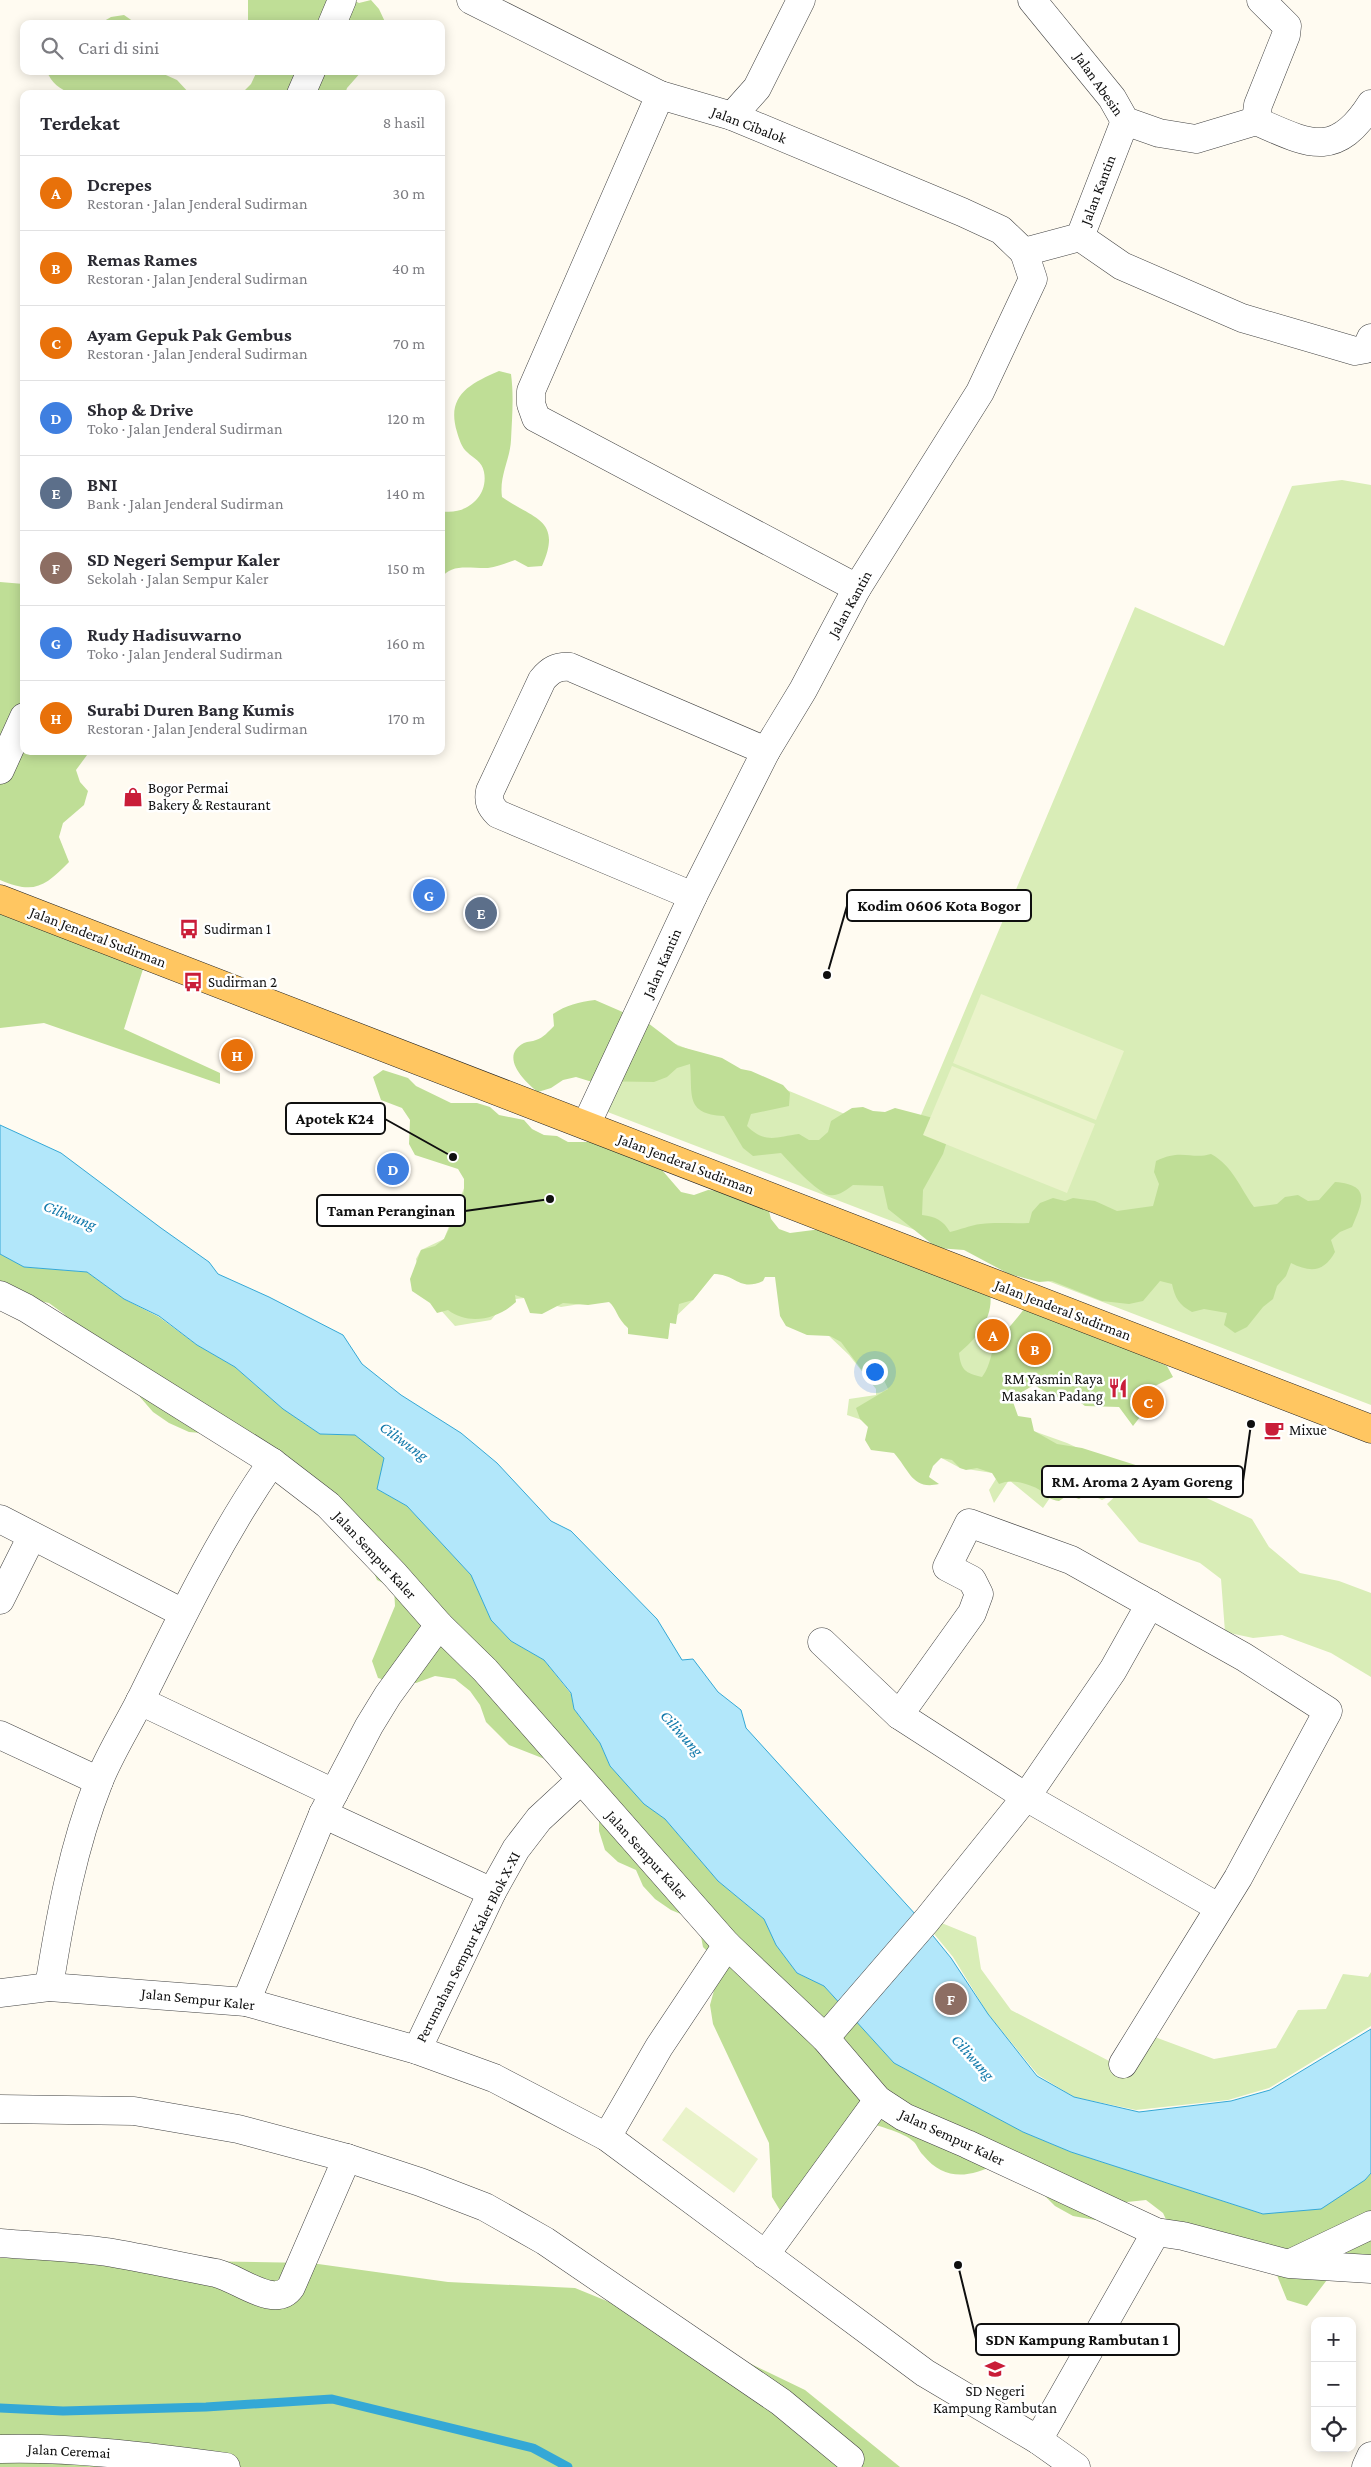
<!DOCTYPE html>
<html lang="id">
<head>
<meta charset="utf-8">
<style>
  :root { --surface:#fff; --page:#f2f2f3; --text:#2b2b33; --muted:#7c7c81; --line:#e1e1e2; --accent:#c91d39 }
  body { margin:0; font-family:"Crimson Pro",serif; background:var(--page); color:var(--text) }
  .controls { position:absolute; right:15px; bottom:15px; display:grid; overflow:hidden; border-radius:10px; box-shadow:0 2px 12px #0003 }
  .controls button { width:45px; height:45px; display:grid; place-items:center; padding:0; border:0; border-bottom:1px solid var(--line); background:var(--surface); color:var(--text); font:25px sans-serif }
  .you { position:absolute; left:874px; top:1371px; width:18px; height:18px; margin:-12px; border:4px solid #fff; border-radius:50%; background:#1a73e8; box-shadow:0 0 0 8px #1a73e833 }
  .badge { display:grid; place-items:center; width:32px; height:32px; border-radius:50%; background:var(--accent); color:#fff; font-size:16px; font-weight:700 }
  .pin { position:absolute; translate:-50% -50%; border:2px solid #fff; box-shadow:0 1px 5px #0006 }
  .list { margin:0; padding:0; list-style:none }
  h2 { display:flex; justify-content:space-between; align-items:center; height:65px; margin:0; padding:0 20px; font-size:21px }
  h2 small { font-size:16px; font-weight:400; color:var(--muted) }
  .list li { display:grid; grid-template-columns:32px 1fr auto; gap:15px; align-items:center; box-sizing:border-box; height:75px; padding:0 20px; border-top:1px solid var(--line) }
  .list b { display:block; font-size:19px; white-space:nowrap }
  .list p { margin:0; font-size:16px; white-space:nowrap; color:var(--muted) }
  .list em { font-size:16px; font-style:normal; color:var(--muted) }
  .icon { flex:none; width:28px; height:28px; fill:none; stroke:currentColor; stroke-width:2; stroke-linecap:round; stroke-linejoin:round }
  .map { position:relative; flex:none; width:1371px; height:2467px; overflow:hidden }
  .search { position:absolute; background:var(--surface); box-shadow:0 2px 12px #0003; left:20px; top:20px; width:425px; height:55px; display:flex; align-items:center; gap:12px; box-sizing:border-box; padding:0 18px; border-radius:10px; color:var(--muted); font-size:19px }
  .panel { position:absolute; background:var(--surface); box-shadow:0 2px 12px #0003; left:20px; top:90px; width:425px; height:665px; border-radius:10px }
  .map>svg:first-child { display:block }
</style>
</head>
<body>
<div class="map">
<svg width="1371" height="2467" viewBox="0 0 1371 2467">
  <rect width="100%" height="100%" fill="#fffbf1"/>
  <g fill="#d9edb7">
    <polygon points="1342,480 1371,485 1371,1405 592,1106 632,1026 910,1141 1135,607 1224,646 1292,486"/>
    <polygon points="481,1117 1022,1340 993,1407 1014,1424 1067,1443 1115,1465 1134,1480 1146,1470 1252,1519 1269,1547 1300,1573 1339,1581 1371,1593 1371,1677 1331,1653 1282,1635 1253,1638 1225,1632 1221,1579 1200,1563 1139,1542 1107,1504 1123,1489 1102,1500 1062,1480 1043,1508 1009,1480 994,1503 989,1490 999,1474 960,1468 886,1428 847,1415 849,1399 876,1395 876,1389 849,1355 789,1298 776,1277 714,1274 693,1300 670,1322 668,1339 628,1328 618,1298 561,1307 524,1298 508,1300 491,1320 455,1326 422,1289 416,1259 421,1250 444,1239 468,1178"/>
    <polygon points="917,1913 976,1937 981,1969 1011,2010 1113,2063 1136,2030 1214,2059 1276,2048 1298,2010 1326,2009 1343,1974 1368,1977 1371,1972 1371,2026 1269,2088 1228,2100 1136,2110 1074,2097 1038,2075 988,2014 953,1957"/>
  </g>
  <g fill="#bfde96">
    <polygon points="248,0 353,0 359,3 371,0 379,9 386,24 248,24"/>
    <polygon points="124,15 137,24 99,24 111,17"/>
    <path d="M 47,71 L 157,71 L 177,80 L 190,94 L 72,94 C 60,89 51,83 47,71 Z"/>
    <polygon points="257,71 362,71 347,88 345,94 241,94 251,84"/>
    <path d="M 499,371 L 511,374 C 514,396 512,418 511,440 C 510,460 499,476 502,497 C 533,519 563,519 542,566 L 528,567 L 515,560 C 506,563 497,567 488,568 C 473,569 450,562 441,579 L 441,511 C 464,516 489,498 484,472 C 482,461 474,459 467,452 C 462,448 459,439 457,432 C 446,396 469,384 499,371 Z"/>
    <path d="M 0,582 L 24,584 L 24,751 L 90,751 L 76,770 L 80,782 L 88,791 L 84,805 L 63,823 L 59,837 L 69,862 C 45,886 35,895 0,880 Z"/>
    <polygon points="0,899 144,966 124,1029 220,1073 220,1084 44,1023 0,1028"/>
    <path d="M 595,1000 L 648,1023 L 678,1046 L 722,1058 L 741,1069 L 751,1071 L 783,1085 L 790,1093 L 789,1106 L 751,1114 L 747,1126 C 765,1144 776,1137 799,1134 L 809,1140 L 819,1140 L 828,1132 L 831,1121 L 852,1108 L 863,1107 L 873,1111 L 885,1112 L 895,1108 L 937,1119 L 947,1141 L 943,1154 L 923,1190 L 922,1215 C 936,1217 943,1220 950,1232 C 960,1230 970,1225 981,1224 C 997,1222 1012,1224 1029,1223 L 1032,1212 L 1040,1203 L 1053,1198 L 1065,1201 L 1073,1198 L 1095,1201 L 1117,1211 L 1153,1206 L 1159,1184 L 1154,1172 L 1156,1161 C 1182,1148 1191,1160 1211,1154 C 1233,1166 1240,1188 1254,1207 L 1277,1204 L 1285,1197 L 1298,1195 L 1308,1201 L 1319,1200 L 1335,1182 C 1371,1185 1363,1201 1352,1227 L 1340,1232 L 1331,1240 L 1335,1252 C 1324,1272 1311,1273 1291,1263 L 1286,1276 L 1277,1286 L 1273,1299 L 1263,1307 L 1247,1327 L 1235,1333 L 1224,1325 L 1227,1313 L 1204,1309 L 1192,1312 C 1179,1305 1175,1298 1172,1284 L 1160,1281 L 1143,1301 L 1129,1304 L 1102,1301 L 1052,1281 L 1039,1282 L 1009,1274 L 964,1250 L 937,1248 L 888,1209 L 883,1186 L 853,1185 C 846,1190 838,1197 829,1195 C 817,1192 790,1163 781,1153 L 753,1156 L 743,1148 L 724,1116 C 684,1114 693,1094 690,1064 L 677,1068 L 667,1077 L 654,1082 L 589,1081 L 576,1077 L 563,1080 L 551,1088 L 538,1092 C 524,1081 499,1056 524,1043 C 528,1041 532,1042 536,1040 C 543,1038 549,1031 554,1026 L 553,1014 C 566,1005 579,1002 595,1000 Z"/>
    <path d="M 383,1070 L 408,1078 L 416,1086 L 451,1103 L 477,1103 L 490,1107 L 499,1115 L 524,1120 L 532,1129 L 544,1135 L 557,1136 L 568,1142 L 594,1142 L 655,1162 L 681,1192 L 694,1195 L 708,1190 L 721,1191 L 768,1207 L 771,1219 L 779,1229 L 790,1233 L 837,1227 L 990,1292 C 994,1317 978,1337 959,1353 C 961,1370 965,1373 982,1377 C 992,1364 989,1353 998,1341 C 1007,1329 1018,1318 1026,1306 L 1167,1366 L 1173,1377 L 1153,1387 L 1141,1385 L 1140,1417 L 1133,1426 L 1119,1407 L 1085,1406 L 1076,1399 L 1065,1399 L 1053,1396 L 1034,1385 L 1022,1392 L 1013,1402 L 1018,1416 L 1031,1418 L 1034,1431 L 1057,1444 L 1082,1448 L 1145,1468 L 1132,1491 C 1124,1491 1119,1488 1111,1487 C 1100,1485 1088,1494 1079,1499 L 1068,1495 L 1059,1501 C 1042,1498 1045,1491 1034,1487 C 1022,1482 1010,1479 999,1484 L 992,1473 L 977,1468 L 966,1470 L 960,1468 L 952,1460 L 941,1458 L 933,1466 L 929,1477 L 939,1484 C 912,1490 910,1471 894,1453 L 871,1450 L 865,1440 L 868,1427 L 860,1419 L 856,1408 L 888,1389 L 883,1378 L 861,1369 L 841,1342 L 830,1336 L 807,1335 L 786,1326 L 780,1316 L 775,1277 L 765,1277 L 763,1281 C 739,1292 736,1274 714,1274 L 693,1300 L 679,1304 L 676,1324 L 670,1323 L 668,1339 L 628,1334 L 628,1328 C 617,1319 616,1307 609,1302 L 588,1305 L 563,1303 L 542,1314 L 530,1313 L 524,1298 L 515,1295 L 516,1302 C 498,1319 469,1326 448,1310 L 437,1313 L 430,1303 L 412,1291 L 410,1279 L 421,1250 L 435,1246 L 444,1239 L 461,1204 L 464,1191 L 464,1179 L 458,1169 L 415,1155 L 409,1144 L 410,1120 L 402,1108 L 381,1100 L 373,1077 Z"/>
    <path d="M 0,1254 L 25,1267 L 87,1272 L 124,1299 L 159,1317 L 197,1345 L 235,1367 L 283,1409 L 320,1434 L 355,1435 L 385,1458 L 377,1489 L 407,1506 L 471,1575 L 491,1620 L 511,1641 L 544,1660 L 571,1694 L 574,1709 L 600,1743 L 610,1766 L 644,1803 L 665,1819 L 718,1881 L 764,1919 L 776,1945 L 797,1973 L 824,1986 L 894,2063 L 1023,2132 L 1071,2152 L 1263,2214 L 1365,2180 L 1371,2173 L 1371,2281 L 1330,2276 L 1307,2306 L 1287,2300 L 1274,2268 L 1199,2254 L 1183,2245 L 1171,2230 L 1163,2213 L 1146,2200 L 1127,2202 L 1114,2215 L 1095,2220 L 1073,2216 L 1055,2206 L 1042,2193 L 996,2164 C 969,2178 944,2181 923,2155 C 919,2151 917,2145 914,2142 C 904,2132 873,2124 859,2121 L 781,2212 L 772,2197 L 769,2143 L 713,2024 L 710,2005 L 721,1965 L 703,1947 L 700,1931 L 688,1917 L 671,1910 L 655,1899 L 643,1886 L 636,1870 L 618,1862 L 605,1850 L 599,1831 L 599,1811 L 565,1767 L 509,1745 L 486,1722 L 480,1705 L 470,1691 L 455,1679 L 435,1676 L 416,1683 L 396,1683 L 378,1678 L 372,1661 L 395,1606 L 394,1588 L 377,1580 L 370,1563 L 318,1508 L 248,1463 L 225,1435 L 189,1432 L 169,1423 L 153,1412 L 140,1397 L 132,1380 L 75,1330 L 64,1314 L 49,1303 L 30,1299 L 0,1309 Z"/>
    <polygon points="0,2258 311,2263 448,2282 575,2288 695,2337 805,2390 900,2467 0,2467"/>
  </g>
  <g fill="#eaf3ca">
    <polygon points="981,994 1124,1051 1096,1120 953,1063"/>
    <polygon points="952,1066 1095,1124 1067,1193 923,1135"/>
    <polygon points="686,2107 758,2159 734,2193 662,2140"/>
  </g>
  <polygon fill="#b2e7fa" stroke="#34a8d6" points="0,1125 61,1153 161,1228 209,1262 218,1274 269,1297 343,1335 362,1364 401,1395 461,1433 497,1463 551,1521 571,1531 657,1619 682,1660 693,1659 718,1692 741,1710 746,1728 916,1915 951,1958 988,2014 1037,2076 1074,2097 1139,2112 1231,2101 1270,2090 1371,2029 1371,2173 1365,2180 1321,2209 1263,2214 1071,2152 1023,2132 894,2063 824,1986 797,1973 776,1945 764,1919 718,1881 665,1819 644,1804 610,1766 600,1743 574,1709 571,1693 544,1660 511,1641 491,1620 471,1575 407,1506 377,1489 384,1458 355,1435 320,1434 283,1409 235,1367 197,1345 159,1316 124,1299 87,1272 24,1267 0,1254"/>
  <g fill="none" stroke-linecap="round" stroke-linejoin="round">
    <polyline stroke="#34a8d6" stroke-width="9" points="0,2408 63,2411 206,2407 332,2399 533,2448 568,2467"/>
    <defs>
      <g id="minor">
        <polyline points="471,0 660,95 732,116 962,212 1001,230 1024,252"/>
        <path d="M 1032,0 L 1112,98 L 1125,121 L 1159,133 L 1196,139 L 1256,121 C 1307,143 1335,161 1371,104"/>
        <polyline points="332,24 342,0"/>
        <polyline points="301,94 311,71"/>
        <polyline points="660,95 531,391 531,404 536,418 857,588"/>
        <polyline points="732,116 757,88 801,0"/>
        <polyline points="1256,121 1258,105 1286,35 1287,26 1261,0"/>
        <polyline points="1080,237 1122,266 1242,318 1355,351 1366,349 1371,338"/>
        <polyline points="0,770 24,717"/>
        <path d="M 693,896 L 498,814 C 490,806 488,801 490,791 L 542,680 C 550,670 557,666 570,667 L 766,751"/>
        <polyline points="586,1125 693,896 766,751 803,690 857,588 980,392 1033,279 1024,252 1080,237 1125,121"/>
        <polyline points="0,1295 26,1308 272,1462 328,1505 395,1575 439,1625 485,1670 727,1945 825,2038 878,2100 904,2117 967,2144 1156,2232 1183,2236 1289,2264 1371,2269"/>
        <polyline points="0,1519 183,1613"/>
        <polyline points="0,1600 32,1536"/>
        <polyline points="822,1642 899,1715 1026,1797 1218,1907"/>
        <polyline points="140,1701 334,1793"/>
        <polyline points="899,1715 972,1613 979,1594 972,1580 947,1567 969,1523 1071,1560 1244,1657 1328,1711 1238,1878 1123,2064"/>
        <polyline points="0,1735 99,1781"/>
        <polyline points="323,1814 492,1892"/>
        <path d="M 49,1987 C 60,1917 73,1846 99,1781 C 111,1751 130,1722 144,1693 C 183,1614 222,1534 272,1462"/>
        <polyline points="0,1993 49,1987 246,2002 417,2050 494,2078 607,2137 925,2373 1038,2440 1076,2467"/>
        <polyline points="246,2002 323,1814 369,1726 388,1695 439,1625"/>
        <polyline points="825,2038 927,1920 1026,1797 1113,1670 1150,1604"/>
        <polyline points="417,2050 492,1892 516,1849 539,1819 581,1780"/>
        <polyline points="0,2109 134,2111 238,2129 347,2158 420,2182 485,2207 545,2241 781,2402 850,2459"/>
        <polyline points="607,2137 659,2047 727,1945"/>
        <path d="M 0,2243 C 35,2246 72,2247 107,2252 C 143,2258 179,2266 216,2273 C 238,2278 275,2310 291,2287 L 347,2158"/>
        <polyline points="765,2255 878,2100"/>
        <polyline points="1291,2263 1371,2225"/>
        <polyline points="1038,2440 1156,2232"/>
        <path d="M 0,2449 C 76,2447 151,2457 226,2467"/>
        <polyline points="1366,2467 1371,2456"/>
      </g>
      <polyline id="major" points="0,899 1371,1429"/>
    </defs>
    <use href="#minor" stroke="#424242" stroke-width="29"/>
    <use href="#major" stroke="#202020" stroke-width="29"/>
    <use href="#minor" stroke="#fff" stroke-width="28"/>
    <use href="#major" stroke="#ffc661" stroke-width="28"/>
  </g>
  <defs>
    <symbol id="shop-bare" viewBox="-9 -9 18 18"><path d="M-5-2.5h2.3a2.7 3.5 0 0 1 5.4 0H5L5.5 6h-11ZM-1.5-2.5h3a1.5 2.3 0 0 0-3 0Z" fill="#c91d39" stroke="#fff" stroke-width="2.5" paint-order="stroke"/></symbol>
    <symbol id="bus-bare" viewBox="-9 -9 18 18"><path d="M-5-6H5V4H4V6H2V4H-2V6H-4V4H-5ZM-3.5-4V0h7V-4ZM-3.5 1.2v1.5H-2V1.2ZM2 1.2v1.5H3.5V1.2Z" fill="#c91d39" stroke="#fff" stroke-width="2.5" paint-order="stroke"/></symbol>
    <symbol id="restaurant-bare" viewBox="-9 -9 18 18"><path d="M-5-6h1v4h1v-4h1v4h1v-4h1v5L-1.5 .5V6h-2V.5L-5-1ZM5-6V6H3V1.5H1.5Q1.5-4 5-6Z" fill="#c91d39" stroke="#fff" stroke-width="2.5" paint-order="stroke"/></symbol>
    <symbol id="cafe-bare" viewBox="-9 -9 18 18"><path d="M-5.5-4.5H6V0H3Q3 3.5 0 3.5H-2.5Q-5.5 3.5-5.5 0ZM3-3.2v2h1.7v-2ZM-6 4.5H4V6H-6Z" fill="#c91d39" stroke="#fff" stroke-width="2.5" paint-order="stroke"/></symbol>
    <symbol id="school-bare" viewBox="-9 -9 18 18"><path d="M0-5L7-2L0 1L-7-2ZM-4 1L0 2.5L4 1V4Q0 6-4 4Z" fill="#c91d39" stroke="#fff" stroke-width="2.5" paint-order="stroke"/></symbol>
  </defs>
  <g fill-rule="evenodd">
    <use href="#shop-bare" x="119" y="783" width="28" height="28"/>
    <use href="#bus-bare" x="175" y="915" width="28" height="28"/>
    <use href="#bus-bare" x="179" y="968" width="28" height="28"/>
    <use href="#restaurant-bare" x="1104" y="1374" width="28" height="28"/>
    <use href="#cafe-bare" x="1260" y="1416" width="28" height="28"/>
    <use href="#school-bare" x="981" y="2355" width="28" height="28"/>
  </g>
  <g text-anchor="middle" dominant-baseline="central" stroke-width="5" stroke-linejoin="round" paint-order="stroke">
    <g font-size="15" fill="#0f0f0f" stroke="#fff">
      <text transform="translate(1099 84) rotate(55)">Jalan Abesin</text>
      <text transform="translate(749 125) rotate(21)">Jalan Cibalok</text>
      <text transform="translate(1098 190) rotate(-69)">Jalan Kantin</text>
      <text transform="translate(850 604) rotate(-61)">Jalan Kantin</text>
      <text transform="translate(98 937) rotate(21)">Jalan Jenderal Sudirman</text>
      <text transform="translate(662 963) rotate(-66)">Jalan Kantin</text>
      <text transform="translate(686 1164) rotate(21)">Jalan Jenderal Sudirman</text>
      <text transform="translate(1063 1310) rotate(21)">Jalan Jenderal Sudirman</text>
      <text transform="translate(375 1555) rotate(47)">Jalan Sempur Kaler</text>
      <text transform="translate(647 1855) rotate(48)">Jalan Sempur Kaler</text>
      <text transform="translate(468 1947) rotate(-63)">Perumahan Sempur Kaler Blok X-XI</text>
      <text transform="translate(198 1999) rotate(6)">Jalan Sempur Kaler</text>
      <text transform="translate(952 2137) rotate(25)">Jalan Sempur Kaler</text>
      <text transform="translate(69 2451) rotate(3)">Jalan Ceremai</text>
    </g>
    <g font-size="15" fill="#0f0f0f" stroke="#fff" text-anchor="start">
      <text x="148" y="788">Bogor Permai<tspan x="148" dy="17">Bakery &amp; Restaurant</tspan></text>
      <text x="204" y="929">Sudirman 1</text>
      <text x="208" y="982">Sudirman 2</text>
      <text x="1103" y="1379" text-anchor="end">RM Yasmin Raya<tspan x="1103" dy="17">Masakan Padang</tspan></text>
      <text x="1289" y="1430">Mixue</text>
      <text x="995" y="2391" text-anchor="middle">SD Negeri<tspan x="995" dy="17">Kampung Rambutan</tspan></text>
    </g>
    <g font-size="16" font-style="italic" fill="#0f78aa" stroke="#fff">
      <text transform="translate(70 1215) rotate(22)">Ciliwung</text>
      <text transform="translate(404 1441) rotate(36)">Ciliwung</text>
      <text transform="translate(682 1733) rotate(48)">Ciliwung</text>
      <text transform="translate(973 2057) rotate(48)">Ciliwung</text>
    </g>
  </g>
  <path fill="none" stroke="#0f0f0f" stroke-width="2" d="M827 975L847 906M453 1157L385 1119M550 1199L465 1211M1251 1424L1243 1481M958 2265L976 2339"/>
  <g fill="#0f0f0f" stroke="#fff" stroke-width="2">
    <circle cx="827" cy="975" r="5"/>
    <circle cx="453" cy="1157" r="5"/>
    <circle cx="550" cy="1199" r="5"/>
    <circle cx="1251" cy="1424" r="5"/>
    <circle cx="958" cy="2265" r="5"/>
  </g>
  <g fill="#fff" stroke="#0f0f0f" stroke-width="2">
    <rect x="847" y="890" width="184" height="31" rx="5"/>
    <rect x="286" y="1103" width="99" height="31" rx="5"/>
    <rect x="317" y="1195" width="148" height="31" rx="5"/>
    <rect x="1042" y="1466" width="201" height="31" rx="5"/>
    <rect x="976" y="2324" width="203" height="31" rx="5"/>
  </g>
  <g font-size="16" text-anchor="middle" font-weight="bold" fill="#0f0f0f">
    <text x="939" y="911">Kodim 0606 Kota Bogor</text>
    <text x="335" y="1124">Apotek K24</text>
    <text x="391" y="1216">Taman Peranginan</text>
    <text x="1142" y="1487">RM. Aroma 2 Ayam Goreng</text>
    <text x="1077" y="2345">SDN Kampung Rambutan 1</text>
  </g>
</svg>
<div class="controls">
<button>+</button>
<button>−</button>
<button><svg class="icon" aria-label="locate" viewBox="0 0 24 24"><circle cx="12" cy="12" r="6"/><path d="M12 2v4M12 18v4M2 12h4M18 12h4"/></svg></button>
</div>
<div class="you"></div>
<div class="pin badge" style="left:993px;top:1335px;background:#e8710a">A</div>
<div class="pin badge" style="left:1035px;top:1349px;background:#e8710a">B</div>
<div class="pin badge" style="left:1148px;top:1402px;background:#e8710a">C</div>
<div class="pin badge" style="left:393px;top:1169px;background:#3f7fe0">D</div>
<div class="pin badge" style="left:481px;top:913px;background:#5c6f8a">E</div>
<div class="pin badge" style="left:951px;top:1999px;background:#8d6e63">F</div>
<div class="pin badge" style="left:429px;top:895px;background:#3f7fe0">G</div>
<div class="pin badge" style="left:237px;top:1055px;background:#e8710a">H</div>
<div class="search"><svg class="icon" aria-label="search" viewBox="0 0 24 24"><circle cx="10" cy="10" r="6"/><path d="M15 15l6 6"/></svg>Cari di sini</div>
<section class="panel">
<h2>Terdekat<small>8 hasil</small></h2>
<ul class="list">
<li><span class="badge" style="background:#e8710a">A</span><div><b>Dcrepes</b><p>Restoran · Jalan Jenderal Sudirman</p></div><em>30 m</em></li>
<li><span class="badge" style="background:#e8710a">B</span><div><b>Remas Rames</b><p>Restoran · Jalan Jenderal Sudirman</p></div><em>40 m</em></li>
<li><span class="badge" style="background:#e8710a">C</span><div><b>Ayam Gepuk Pak Gembus</b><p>Restoran · Jalan Jenderal Sudirman</p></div><em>70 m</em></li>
<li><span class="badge" style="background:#3f7fe0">D</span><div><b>Shop &amp; Drive</b><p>Toko · Jalan Jenderal Sudirman</p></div><em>120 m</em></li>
<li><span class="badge" style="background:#5c6f8a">E</span><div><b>BNI</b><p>Bank · Jalan Jenderal Sudirman</p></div><em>140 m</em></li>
<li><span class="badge" style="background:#8d6e63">F</span><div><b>SD Negeri Sempur Kaler</b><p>Sekolah · Jalan Sempur Kaler</p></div><em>150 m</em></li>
<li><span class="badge" style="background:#3f7fe0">G</span><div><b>Rudy Hadisuwarno</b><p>Toko · Jalan Jenderal Sudirman</p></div><em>160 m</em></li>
<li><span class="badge" style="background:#e8710a">H</span><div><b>Surabi Duren Bang Kumis</b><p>Restoran · Jalan Jenderal Sudirman</p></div><em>170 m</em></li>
</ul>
</section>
</div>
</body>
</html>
